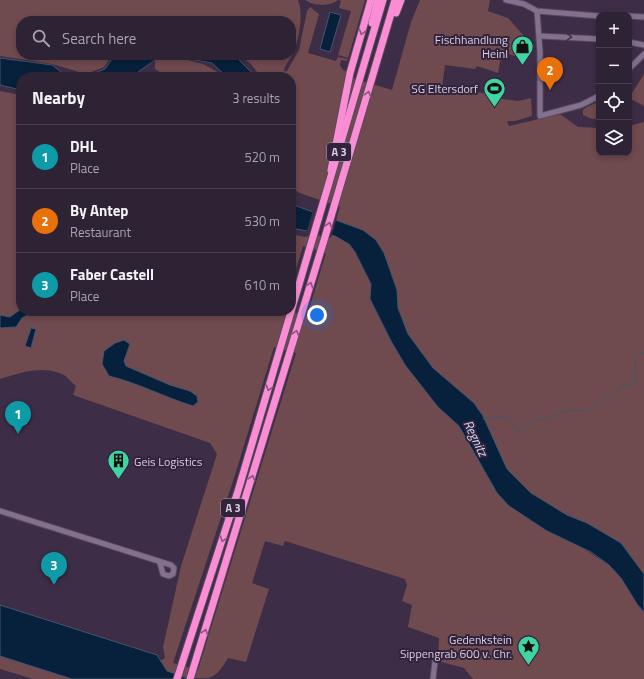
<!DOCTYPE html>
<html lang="en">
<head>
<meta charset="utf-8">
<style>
  :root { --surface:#2e2235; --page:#362a3d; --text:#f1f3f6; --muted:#a7a4ad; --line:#493f50; --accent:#40d4a1 }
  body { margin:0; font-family:"Titillium Web",sans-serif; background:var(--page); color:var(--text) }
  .controls { position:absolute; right:12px; top:12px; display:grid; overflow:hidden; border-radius:8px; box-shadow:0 2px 6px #0003 }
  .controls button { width:36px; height:36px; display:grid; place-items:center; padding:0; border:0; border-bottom:1px solid var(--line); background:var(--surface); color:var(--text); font:20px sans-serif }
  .you { position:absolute; left:317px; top:315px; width:14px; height:14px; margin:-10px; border:3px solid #fff; border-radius:50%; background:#1a73e8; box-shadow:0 0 0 6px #1a73e833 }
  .badge { display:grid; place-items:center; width:26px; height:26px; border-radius:50%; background:var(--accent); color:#fff; font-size:13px; font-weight:700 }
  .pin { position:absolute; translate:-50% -33px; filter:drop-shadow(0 1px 2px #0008) }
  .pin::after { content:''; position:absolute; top:21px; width:14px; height:12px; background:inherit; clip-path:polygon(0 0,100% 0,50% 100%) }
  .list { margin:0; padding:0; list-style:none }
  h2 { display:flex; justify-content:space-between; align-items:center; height:52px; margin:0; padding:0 16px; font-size:17px }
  h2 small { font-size:13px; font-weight:400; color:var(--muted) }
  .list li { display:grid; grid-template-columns:26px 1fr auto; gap:12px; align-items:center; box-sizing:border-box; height:64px; padding:0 16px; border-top:1px solid var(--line) }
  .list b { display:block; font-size:15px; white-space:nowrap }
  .list p { margin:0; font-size:13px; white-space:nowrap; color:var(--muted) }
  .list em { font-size:13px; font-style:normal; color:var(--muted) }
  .icon { flex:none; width:22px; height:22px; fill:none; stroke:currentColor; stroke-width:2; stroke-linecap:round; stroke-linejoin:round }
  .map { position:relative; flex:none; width:644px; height:679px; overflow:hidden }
  .search { position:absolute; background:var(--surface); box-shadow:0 2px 6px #0003; left:16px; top:16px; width:280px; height:44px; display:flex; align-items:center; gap:10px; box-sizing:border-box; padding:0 14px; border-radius:16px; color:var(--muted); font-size:15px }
  .panel { position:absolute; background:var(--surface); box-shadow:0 2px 6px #0003; left:16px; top:72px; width:280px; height:244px; border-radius:16px }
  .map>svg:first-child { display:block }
</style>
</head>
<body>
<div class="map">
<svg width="644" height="679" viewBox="0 0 644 679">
  <rect width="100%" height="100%" fill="#3e2d47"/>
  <g fill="#6f4a4f" fill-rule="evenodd">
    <path d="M 0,0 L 298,0 C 304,13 299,42 292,55 C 289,61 285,64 284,71 L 287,71 L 299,50 L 307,11 L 310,7 L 319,14 L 308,53 L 336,61 L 338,57 L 348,59 L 347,61 L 341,60 L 340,65 L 342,69 L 347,72 L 346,76 L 392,90 L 411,22 L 420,0 L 490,0 L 488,11 L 508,18 L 526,38 L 524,59 L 502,52 L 498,73 L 477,66 L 475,69 L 445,65 L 442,87 L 490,94 L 489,97 L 518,101 L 531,98 L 532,116 L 515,121 L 507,121 L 509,126 L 560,114 L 578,127 L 599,128 L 599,153 L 629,153 L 629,126 L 644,122 L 644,574 L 587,523 L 567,515 L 531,493 L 507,469 L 483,416 L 474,403 L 433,368 L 408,334 L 398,308 L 397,290 L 384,253 L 363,230 L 336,220 L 340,207 L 300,193 L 291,188 L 291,77 L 261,77 L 251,64 L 239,55 L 291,55 L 291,21 L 21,21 L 21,55 L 112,55 L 104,67 L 86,74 L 52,64 L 0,56 Z"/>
    <path d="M 305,0 L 365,0 L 348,58 L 338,55 L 351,11 L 339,8 L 341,1 L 338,0 C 330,7 313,6 305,0 Z"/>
    <polygon points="173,56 203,64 227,77 168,77 155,69 155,60"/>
    <polygon points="644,74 644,106 629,98"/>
    <polygon points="0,91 21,95 21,309 10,317 0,315"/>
    <path d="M 599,101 L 599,118 L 592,119 L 583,115 L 583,110 C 588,105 594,105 599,101 Z"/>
    <path d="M 291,234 L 305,237 L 318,234 L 335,236 L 349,244 L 355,252 L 371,284 L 370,299 L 391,341 L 438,407 L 459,426 L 497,493 L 609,565 L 621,578 L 637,604 L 644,612 L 644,679 L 473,679 L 464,668 L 438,661 L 439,638 L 408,627 L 412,605 L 402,601 L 407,585 L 405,579 L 285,541 L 283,546 L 265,541 L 252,583 L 269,589 L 246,662 L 228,658 C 223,666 219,674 209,678 C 199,679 176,677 167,671 C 163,669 161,664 160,661 L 165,658 L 163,647 L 181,566 L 217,454 L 210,443 L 73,395 L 76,386 C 72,383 67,376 62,374 C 41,365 20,373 0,379 L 0,328 L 16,327 L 22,318 L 36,311 L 51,314 L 54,311 L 291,311 L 307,316 L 326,253 L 303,246 L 291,286 ZM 274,347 L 296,353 L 198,670 L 173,663 L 235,475 Z"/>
    <polygon points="0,656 72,679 33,679 0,669"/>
  </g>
  <g fill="#07203c" stroke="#46556d">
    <polygon points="330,12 341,15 330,52 320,49"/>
    <polygon points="115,55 232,55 236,57 256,77 227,77 212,63 173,56 155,60 131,77 85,77 105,69"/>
    <polygon points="0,58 52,65 66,76 78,77 21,77 21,90 0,85"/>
    <polygon points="291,204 363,230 376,240 384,253 397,290 398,308 408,334 433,368 474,403 483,416 507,469 531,493 567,515 587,523 621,543 644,574 644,612 637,604 621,578 609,565 591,552 547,531 509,506 497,493 459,426 438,407 405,365 391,341 370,299 371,284 355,252 349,244 335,236 291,228"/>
    <polygon points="21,309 21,311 36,311 22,318 16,327 0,328 0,315 10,317"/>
    <polygon points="31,328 36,329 31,348 25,346"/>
    <path d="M 124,340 L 130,344 L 124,361 L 126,366 L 170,385 L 190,391 L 197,396 L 198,402 L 193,406 C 164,397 138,383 109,376 L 102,364 L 104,351 L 115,343 Z"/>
    <polygon points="0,605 157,655 167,671 190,679 72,679 0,656"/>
  </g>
  <polygon fill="#3e2d47" points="313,210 337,218 331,238 306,233"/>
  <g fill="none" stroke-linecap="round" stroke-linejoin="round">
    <g stroke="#46556d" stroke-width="1">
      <polyline points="20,211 21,211"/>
      <polyline points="640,353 644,353"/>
      <path d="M 483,419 C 497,416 510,414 516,429 L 519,431 L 539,419 L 546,420 L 569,410 L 585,411 L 610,396 L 621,387 L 636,382 L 635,359 L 637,356"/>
    </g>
    <defs>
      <g id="minor">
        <polyline points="506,0 524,4 537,11 599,16"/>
        <polyline points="537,11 540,52 540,116 581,105 599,96"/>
        <polyline points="629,16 644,17"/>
        <polyline points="540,36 599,39"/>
        <polyline points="629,42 644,45"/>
        <polyline points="629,69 644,54"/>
        <polyline points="0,511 171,565 174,568 173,574 169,576 163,574 160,563"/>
        <polyline points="433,679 435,661"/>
      </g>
      <g id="highway">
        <polyline points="396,13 401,0"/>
        <polyline points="372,23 378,0"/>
        <polyline points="331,170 350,73 371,0"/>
        <polyline points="177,679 238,491 383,0"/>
        <polyline points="190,679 325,237 395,0"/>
      </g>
    </defs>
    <use href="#minor" stroke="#57495f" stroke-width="7"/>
    <use href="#highway" stroke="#57495f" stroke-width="9"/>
    <use href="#minor" stroke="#82708e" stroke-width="5"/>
    <use href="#highway" stroke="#fb8dd5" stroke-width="7"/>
  </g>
  <defs><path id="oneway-chevron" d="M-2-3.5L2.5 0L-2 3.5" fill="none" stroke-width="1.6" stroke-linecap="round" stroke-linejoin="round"/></defs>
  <g stroke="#8d5381">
    <use href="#oneway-chevron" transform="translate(362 32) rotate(107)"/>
    <use href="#oneway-chevron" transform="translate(368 94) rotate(-73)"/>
    <use href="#oneway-chevron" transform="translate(329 225) rotate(-74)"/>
    <use href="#oneway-chevron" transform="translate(310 285) rotate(-73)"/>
    <use href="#oneway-chevron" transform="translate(296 333) rotate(-74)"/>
    <use href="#oneway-chevron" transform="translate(269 388) rotate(107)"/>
    <use href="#oneway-chevron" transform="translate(252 478) rotate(-73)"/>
    <use href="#oneway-chevron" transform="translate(223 539) rotate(108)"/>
    <use href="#oneway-chevron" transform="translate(205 632) rotate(-73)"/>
  </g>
  <use stroke="#3f2f49" href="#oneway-chevron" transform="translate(569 37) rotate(4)"/>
  <defs>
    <symbol id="shop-pin" viewBox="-11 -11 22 30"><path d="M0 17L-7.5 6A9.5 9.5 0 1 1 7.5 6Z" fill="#40d4a1" stroke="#33233d"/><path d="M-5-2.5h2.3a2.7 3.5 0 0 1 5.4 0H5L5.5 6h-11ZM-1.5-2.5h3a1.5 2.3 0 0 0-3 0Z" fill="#111"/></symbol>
    <symbol id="stadium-pin" viewBox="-11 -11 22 30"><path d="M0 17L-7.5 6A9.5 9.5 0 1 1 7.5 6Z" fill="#40d4a1" stroke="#33233d"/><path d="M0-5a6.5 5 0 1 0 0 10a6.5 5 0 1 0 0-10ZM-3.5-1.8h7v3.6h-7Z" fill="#111"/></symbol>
    <symbol id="building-pin" viewBox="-11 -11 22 30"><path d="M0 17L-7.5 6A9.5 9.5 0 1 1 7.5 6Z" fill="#40d4a1" stroke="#33233d"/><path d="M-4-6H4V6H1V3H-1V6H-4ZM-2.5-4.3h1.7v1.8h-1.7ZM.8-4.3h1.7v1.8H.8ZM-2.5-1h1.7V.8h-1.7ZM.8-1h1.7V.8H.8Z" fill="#111"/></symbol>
    <symbol id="sight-pin" viewBox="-11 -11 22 30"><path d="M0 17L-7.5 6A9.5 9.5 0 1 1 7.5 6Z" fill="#40d4a1" stroke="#33233d"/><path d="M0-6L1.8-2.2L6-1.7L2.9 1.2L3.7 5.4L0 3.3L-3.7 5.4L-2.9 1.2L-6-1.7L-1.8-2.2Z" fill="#111"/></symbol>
  </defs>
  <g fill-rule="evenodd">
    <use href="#shop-pin" x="510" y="34" width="25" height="34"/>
    <use href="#stadium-pin" x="482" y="76" width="25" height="34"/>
    <use href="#building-pin" x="106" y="448" width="25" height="34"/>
    <use href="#sight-pin" x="516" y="634" width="25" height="34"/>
  </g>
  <g text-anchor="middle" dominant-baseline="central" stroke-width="4" stroke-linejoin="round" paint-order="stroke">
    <g fill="#33233d" stroke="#a89caf" stroke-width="1">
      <rect x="327" y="143" width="24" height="18" rx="3"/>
      <rect x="221" y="499" width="24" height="18" rx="3"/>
    </g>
    <g font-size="11" font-weight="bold" fill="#dad0e0">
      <text x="339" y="152">A 3</text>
      <text x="233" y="508">A 3</text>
    </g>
    <g font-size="12" fill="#dad0e0" stroke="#33233d" text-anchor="end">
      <text x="508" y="39">Fischhandlung<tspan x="508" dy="14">Heinl</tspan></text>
      <text x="478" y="88">SG Eltersdorf</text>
      <text x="134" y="461" text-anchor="start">Geis Logistics</text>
      <text x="512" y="639">Gedenkstein<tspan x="512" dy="14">Sippengrab 600 v. Chr.</tspan></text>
    </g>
    <g font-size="13" font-style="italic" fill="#ccdef5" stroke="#33233d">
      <text transform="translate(476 438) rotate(64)">Regnitz</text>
    </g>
  </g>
</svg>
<div class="controls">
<button>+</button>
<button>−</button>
<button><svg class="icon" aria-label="locate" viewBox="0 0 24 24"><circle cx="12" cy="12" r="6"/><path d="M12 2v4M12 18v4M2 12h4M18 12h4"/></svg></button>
<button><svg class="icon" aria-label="layers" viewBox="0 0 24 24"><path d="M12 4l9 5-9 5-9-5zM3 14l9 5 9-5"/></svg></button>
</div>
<div class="you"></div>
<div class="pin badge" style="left:18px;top:434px;background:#0f9aa8">1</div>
<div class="pin badge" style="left:550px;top:90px;background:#e8710a">2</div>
<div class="pin badge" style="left:54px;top:585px;background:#0f9aa8">3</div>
<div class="search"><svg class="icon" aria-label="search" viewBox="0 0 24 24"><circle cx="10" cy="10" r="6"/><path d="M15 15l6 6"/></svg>Search here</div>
<section class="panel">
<h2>Nearby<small>3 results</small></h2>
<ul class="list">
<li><span class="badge" style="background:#0f9aa8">1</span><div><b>DHL</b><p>Place</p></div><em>520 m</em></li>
<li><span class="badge" style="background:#e8710a">2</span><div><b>By Antep</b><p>Restaurant</p></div><em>530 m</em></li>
<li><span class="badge" style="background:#0f9aa8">3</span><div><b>Faber Castell</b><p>Place</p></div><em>610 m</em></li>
</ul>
</section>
</div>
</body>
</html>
